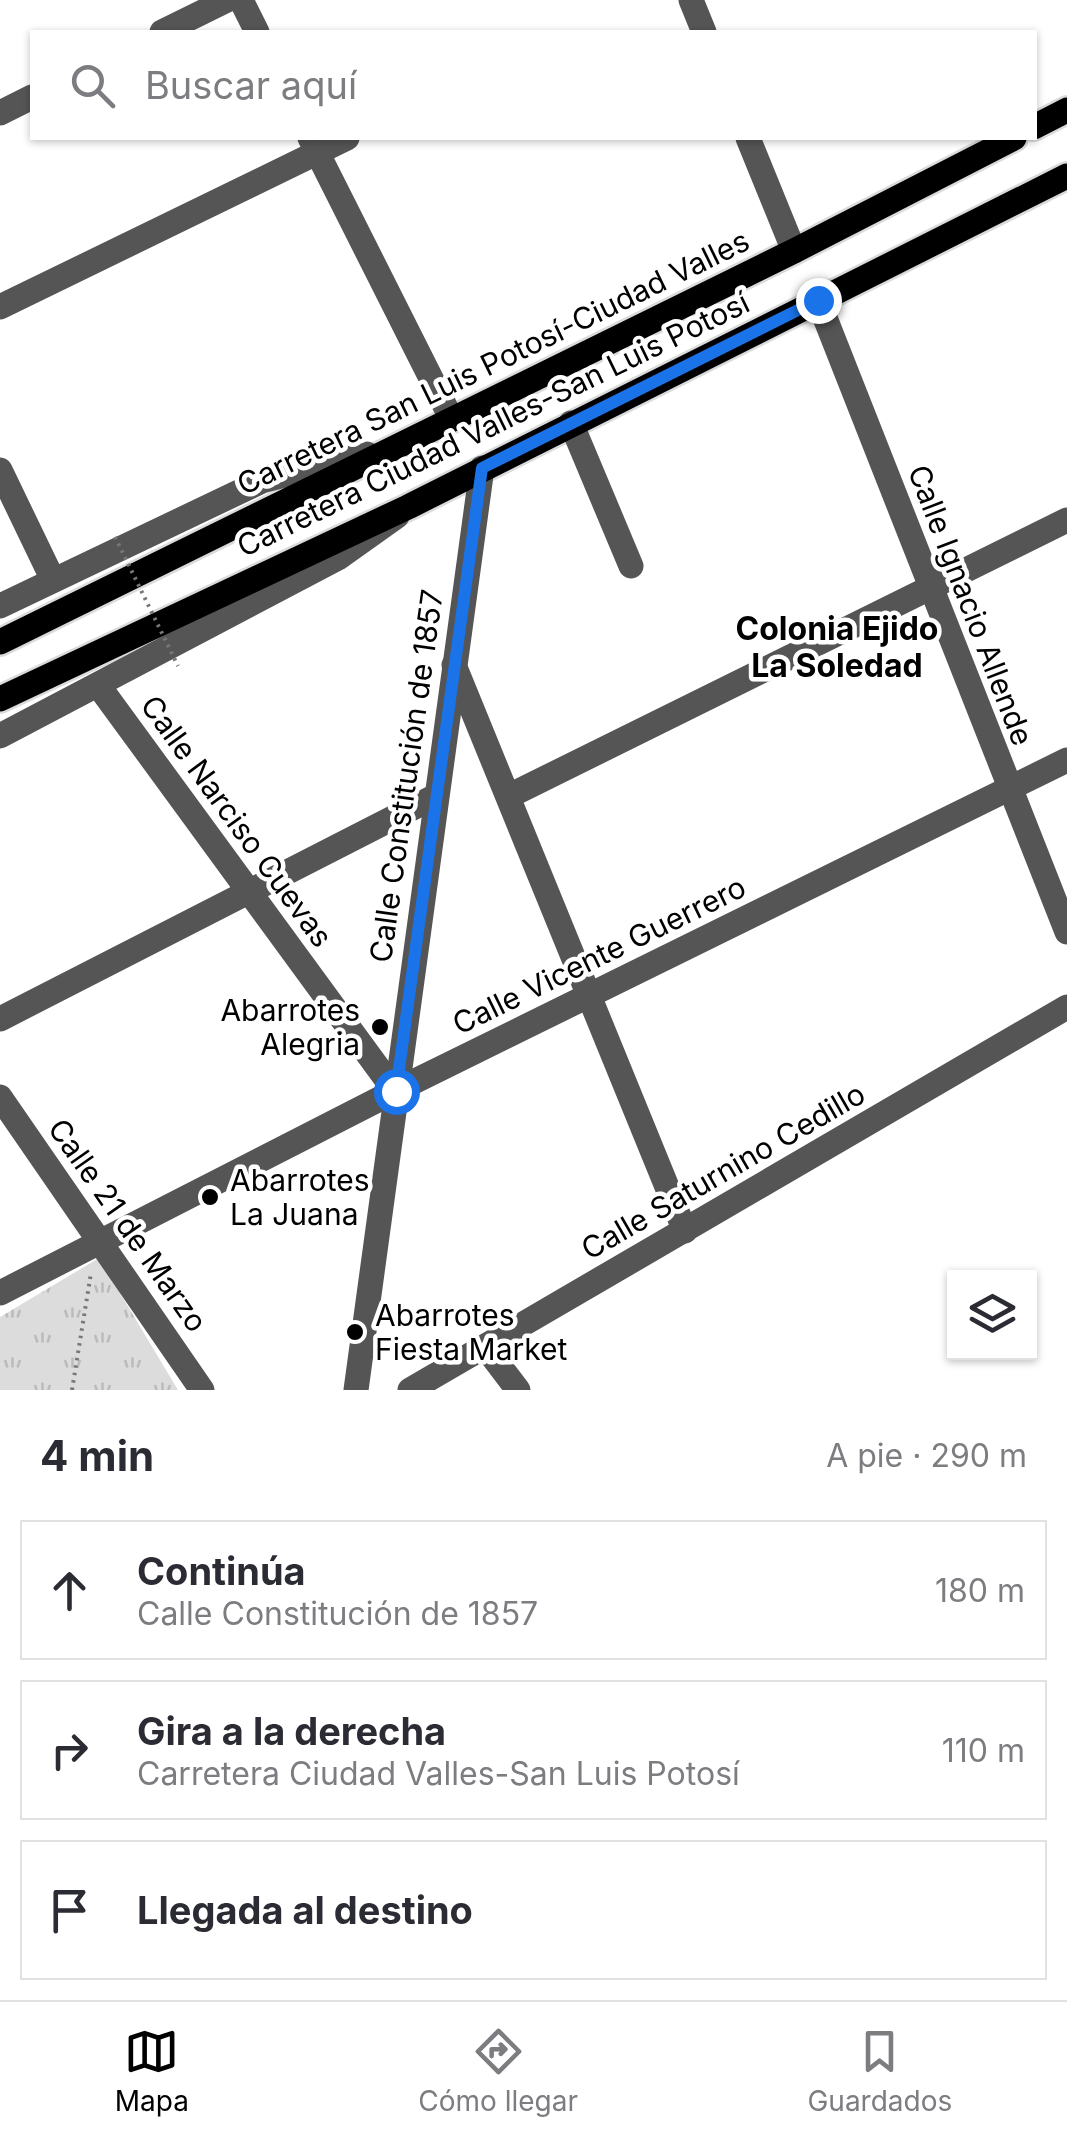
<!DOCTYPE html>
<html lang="es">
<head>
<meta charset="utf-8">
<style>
  :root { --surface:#fff; --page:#f7f7f7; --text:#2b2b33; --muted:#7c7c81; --line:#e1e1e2; --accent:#000 }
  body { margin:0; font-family:Inter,sans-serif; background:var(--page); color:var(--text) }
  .controls { position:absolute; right:30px; bottom:30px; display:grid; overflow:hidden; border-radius:0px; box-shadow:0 2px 8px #0004 }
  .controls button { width:90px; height:90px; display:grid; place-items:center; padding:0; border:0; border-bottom:2px solid var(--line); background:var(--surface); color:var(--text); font:50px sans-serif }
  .stop { position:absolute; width:30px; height:30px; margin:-22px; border:8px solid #1a73e8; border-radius:50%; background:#fff }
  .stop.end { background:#1a73e8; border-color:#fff; box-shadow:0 2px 10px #0008 }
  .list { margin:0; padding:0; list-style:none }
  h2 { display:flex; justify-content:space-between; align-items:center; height:130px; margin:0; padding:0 40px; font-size:42px }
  h2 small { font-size:32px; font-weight:400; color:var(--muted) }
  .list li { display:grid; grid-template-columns:65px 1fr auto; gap:30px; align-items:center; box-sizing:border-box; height:140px; margin:0 20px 20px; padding:0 20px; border:2px solid var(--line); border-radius:0px }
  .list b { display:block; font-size:38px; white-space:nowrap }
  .list p { margin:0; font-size:32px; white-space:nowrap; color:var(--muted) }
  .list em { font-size:32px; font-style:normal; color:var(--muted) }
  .icon { flex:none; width:55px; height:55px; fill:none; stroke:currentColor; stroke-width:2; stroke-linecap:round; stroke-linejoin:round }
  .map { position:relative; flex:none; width:1067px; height:1390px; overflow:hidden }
  .search { position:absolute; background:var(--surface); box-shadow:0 2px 8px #0004; left:30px; right:30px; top:30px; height:110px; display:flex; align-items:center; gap:25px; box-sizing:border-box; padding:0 35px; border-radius:0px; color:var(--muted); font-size:38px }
  .sheet { height:610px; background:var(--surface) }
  nav { display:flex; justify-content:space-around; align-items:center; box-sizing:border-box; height:140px; border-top:2px solid var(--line); background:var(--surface); font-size:28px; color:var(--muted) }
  nav a { display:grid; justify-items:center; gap:5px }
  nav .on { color:var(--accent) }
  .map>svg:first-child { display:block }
</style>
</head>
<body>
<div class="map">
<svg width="1067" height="1390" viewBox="0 0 1067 1390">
  <defs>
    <pattern id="park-tufts" width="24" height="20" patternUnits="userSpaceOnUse" patternTransform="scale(2.5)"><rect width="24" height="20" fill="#dcdcdc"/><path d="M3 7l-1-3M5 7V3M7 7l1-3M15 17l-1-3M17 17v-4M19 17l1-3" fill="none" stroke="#bbb"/></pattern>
  </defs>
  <rect width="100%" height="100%" fill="#fff"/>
  <polygon fill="url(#park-tufts)" points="99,1258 178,1390 0,1390 0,1317"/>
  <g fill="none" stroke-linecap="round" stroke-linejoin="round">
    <defs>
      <g id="major">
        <polyline points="1034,127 1067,110"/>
        <polyline points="0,642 794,251 1014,138"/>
        <polyline points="0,699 408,507 1067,176"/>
      </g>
    </defs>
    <use href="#major" stroke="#dbdbdb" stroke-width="30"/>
    <polyline stroke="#777" stroke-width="4" stroke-dasharray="2.5 5" stroke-linecap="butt" points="72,1390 91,1273"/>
    <g stroke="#555" stroke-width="25">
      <polyline points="241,0 257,32"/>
      <polyline points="691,0 704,32"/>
      <polyline points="162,32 227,0"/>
      <polyline points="0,113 32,97"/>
      <polyline points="310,138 451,418"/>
      <polyline points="748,138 794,251"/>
      <polyline points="818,300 1067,932"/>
      <polyline points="0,307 347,138"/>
      <polyline points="571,423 631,566"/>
      <polyline points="0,470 53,580"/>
      <polyline points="0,606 262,481 367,454"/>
      <polyline points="454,665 685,1231"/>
      <polyline points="98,685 395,1091"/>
      <polyline points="0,736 338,558 397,516"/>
      <polyline points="509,796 1067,520"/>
      <polyline points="0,1019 436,796"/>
      <polyline points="0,1097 202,1390"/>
      <polyline points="0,1293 395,1091 1067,760"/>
      <polyline points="486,1348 518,1390"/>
      <polyline points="356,1390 482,468"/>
      <polyline points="410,1390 1067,1007"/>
    </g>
    <use href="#major" stroke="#000" stroke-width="25"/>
    <polyline stroke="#777" stroke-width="4" stroke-dasharray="2.5 5" stroke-linecap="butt" points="115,537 178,666"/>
  </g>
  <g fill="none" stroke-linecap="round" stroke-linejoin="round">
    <polyline stroke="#1a73e8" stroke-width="12" points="396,1091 482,468 818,300"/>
  </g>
  <g fill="#000" stroke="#fff" stroke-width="4">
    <circle cx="380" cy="1027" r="10"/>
    <circle cx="210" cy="1197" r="10"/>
    <circle cx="355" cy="1332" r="10"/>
  </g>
  <g text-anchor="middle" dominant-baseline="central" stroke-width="9" stroke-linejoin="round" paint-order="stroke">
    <g font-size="30" fill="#000" stroke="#fff">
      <text transform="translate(493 362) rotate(-26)">Carretera San Luis Potosí-Ciudad Valles</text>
      <text transform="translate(493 424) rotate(-26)">Carretera Ciudad Valles-San Luis Potosí</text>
      <text transform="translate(971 605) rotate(69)">Calle Ignacio Allende</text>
      <text transform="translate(406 776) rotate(-82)">Calle Constitución de 1857</text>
      <text transform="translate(237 821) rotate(54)">Calle Narciso Cuevas</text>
      <text transform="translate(599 955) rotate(-26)">Calle Vicente Guerrero</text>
      <text transform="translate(723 1171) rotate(-30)">Calle Saturnino Cedillo</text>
      <text transform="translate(128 1225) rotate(55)">Calle 21 de Marzo</text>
    </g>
    <g font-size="30" fill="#000" stroke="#fff" text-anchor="start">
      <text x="360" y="1010" text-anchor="end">Abarrotes<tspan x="360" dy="34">Alegria</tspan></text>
      <text x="230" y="1180">Abarrotes<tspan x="230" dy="34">La Juana</tspan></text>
      <text x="375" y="1315">Abarrotes<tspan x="375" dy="34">Fiesta Market</tspan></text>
    </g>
    <g font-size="32" font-weight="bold" fill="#000" stroke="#fff">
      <text x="837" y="628">Colonia Ejido<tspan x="837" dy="37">La Soledad</tspan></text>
    </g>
  </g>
</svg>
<div class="controls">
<button><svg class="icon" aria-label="layers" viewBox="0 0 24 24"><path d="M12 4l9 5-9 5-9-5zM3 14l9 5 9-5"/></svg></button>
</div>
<div class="stop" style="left:396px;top:1091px"></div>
<div class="stop end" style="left:818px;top:300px"></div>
<div class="search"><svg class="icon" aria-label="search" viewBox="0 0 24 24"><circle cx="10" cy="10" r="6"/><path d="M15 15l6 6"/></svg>Buscar aquí</div>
</div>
<section class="sheet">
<h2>4 min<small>A pie · 290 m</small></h2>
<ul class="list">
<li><svg class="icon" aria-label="ahead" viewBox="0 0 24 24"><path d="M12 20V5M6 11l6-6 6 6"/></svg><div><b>Continúa</b><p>Calle Constitución de 1857</p></div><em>180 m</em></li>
<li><svg class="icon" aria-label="right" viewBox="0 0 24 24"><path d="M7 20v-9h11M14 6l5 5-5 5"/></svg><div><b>Gira a la derecha</b><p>Carretera Ciudad Valles-San Luis Potosí</p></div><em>110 m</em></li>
<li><svg class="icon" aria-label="arrive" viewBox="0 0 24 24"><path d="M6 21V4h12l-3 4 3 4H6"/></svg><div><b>Llegada al destino</b></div></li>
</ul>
</section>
<nav>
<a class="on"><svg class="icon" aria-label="map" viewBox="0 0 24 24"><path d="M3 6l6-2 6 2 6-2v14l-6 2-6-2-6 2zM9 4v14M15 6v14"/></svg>Mapa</a>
<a><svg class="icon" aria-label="directions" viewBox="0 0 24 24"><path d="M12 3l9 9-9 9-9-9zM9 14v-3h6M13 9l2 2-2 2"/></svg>Cómo llegar</a>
<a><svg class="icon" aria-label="saved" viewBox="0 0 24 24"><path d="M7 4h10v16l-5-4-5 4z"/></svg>Guardados</a>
</nav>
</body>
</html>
